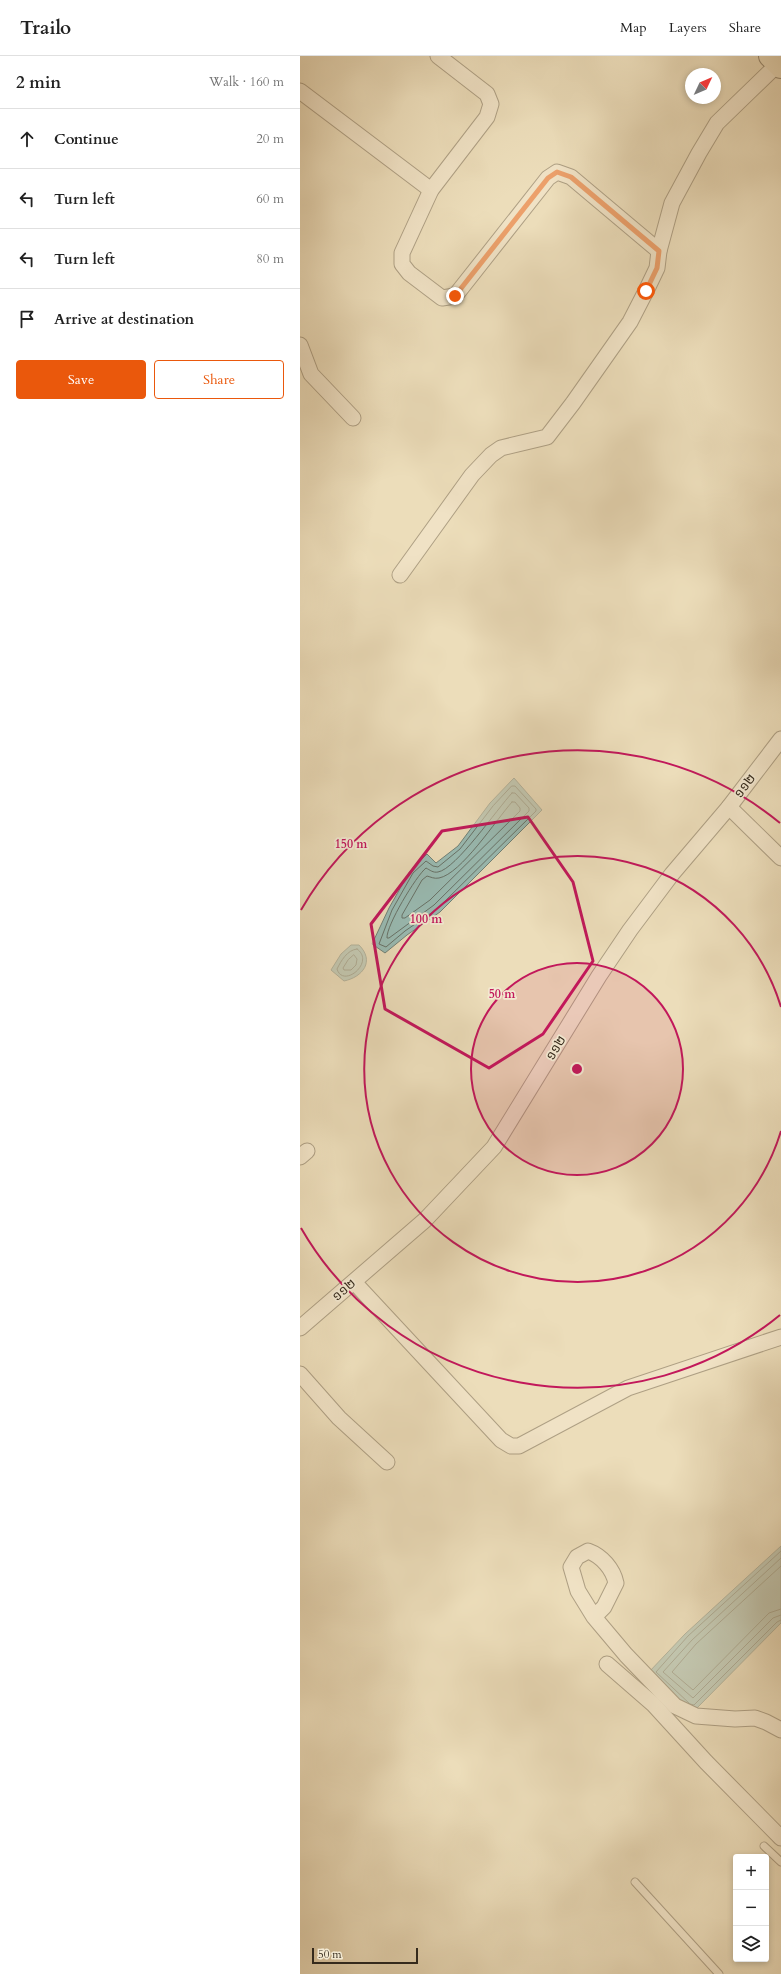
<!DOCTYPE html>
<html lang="en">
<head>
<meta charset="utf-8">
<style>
  :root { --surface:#fff; --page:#f6f6f6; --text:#222; --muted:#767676; --line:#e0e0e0; --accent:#ea580c }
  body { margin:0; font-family:Cardo,"Noto Sans Khmer",serif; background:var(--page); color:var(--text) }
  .controls { position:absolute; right:12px; bottom:12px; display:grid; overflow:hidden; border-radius:4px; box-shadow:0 2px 6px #0003 }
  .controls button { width:36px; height:36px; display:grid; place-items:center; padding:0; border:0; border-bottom:1px solid var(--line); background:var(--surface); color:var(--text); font:20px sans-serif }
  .compass { position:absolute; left:385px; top:12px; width:36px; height:36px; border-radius:50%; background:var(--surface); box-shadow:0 2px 6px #0003; rotate:46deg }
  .scale { position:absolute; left:12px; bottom:10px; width:106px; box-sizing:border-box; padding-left:4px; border:2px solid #352a1c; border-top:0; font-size:11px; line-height:14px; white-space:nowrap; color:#352a1c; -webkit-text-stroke:3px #f3e9d2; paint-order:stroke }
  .stop { position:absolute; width:12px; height:12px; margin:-9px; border:3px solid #ea580c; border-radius:50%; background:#fff }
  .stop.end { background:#ea580c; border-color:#fff; box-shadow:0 1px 4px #0008 }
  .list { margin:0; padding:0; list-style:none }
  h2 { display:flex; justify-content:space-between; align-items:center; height:52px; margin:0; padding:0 16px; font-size:17px }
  h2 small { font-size:13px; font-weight:400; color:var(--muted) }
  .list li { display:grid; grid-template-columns:26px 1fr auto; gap:12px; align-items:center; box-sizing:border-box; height:60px; padding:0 16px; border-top:1px solid var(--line) }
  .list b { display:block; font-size:15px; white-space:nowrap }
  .list em { font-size:13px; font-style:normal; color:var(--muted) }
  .actions { display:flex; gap:8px; padding:12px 16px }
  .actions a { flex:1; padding:9px 0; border:1px solid var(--accent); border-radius:4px; text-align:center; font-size:14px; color:var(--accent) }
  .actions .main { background:var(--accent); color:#fff }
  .icon { flex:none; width:22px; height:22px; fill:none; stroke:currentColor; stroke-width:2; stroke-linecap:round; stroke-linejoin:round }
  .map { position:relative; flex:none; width:481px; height:1918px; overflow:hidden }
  header { display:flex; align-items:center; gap:24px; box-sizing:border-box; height:56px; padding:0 20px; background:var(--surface); border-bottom:1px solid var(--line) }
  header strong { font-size:19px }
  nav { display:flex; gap:22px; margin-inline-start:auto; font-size:14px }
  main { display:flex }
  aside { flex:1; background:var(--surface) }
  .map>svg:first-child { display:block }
</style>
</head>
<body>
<header>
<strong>Trailo</strong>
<nav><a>Map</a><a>Layers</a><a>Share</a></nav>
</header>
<main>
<aside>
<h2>2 min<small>Walk · 160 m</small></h2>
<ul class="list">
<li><svg class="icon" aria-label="ahead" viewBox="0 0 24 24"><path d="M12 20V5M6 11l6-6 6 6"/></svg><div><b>Continue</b></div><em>20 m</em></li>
<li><svg class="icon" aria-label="left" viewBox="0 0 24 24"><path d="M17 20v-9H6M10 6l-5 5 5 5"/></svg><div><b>Turn left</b></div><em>60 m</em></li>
<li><svg class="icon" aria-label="left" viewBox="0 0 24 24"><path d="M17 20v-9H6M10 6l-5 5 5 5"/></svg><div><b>Turn left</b></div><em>80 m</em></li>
<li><svg class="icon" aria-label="arrive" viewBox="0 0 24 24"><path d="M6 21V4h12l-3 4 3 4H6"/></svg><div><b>Arrive at destination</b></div></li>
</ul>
<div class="actions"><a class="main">Save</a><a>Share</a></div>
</aside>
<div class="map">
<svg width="481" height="1918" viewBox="0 0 481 1918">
  <rect width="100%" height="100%" fill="#ecddba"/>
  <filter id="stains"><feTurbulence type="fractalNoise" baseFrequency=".005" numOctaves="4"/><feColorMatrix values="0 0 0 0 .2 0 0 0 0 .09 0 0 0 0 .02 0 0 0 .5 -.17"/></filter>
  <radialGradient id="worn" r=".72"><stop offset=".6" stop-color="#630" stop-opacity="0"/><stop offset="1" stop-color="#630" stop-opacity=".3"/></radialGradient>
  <g fill="#99bbb3" stroke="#718177">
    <polygon points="214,722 242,754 140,856 107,879 85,897 72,888 89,852 110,815 127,798 136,807 158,790 190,747"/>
    <path d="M 51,889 L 59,889 C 75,905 63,921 44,925 L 31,914 L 41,898 Z"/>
    <polygon points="481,1490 481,1567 395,1654 388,1651 349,1616 385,1578"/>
  </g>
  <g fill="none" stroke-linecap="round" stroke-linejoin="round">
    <g stroke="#677268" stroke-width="1">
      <polygon points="212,730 215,730 236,753 236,755 137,853 105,875 86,891 79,888 92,854 113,817 126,805 133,810 138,811 160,793 193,750"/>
      <path d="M 212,737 L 215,737 L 229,752 L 229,755 L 134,849 L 89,882 L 87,882 C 86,870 116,820 126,812 C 130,814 133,817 138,816 C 156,813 197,753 212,737 Z"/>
      <path d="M 212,746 L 215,746 L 220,752 L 220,755 L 130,844 L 105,862 L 102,862 L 102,859 L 122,824 L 127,820 C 131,821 134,823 139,822 C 161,818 196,764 212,746 Z"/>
      <path d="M 57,893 C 76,906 43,933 37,913 C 41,905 47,894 57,893 Z"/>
      <polygon points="54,899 57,903 56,909 51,914 44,914 43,912 48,904"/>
      <polyline points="481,1495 388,1580 356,1616 390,1648 394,1649 477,1566 481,1564"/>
      <polyline points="481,1502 392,1584 363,1616 393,1642 473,1562 481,1559"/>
      <polyline points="481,1510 396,1588 372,1616 393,1634 469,1557 481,1553"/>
    </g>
    <defs>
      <g id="lane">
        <polyline points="464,1790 481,1806"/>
        <polyline points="335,1826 419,1918"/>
      </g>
      <g id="street">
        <polyline points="138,0 187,38 191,48 187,61 131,134 102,197 102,208 109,217 142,242 155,240 248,122 257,116 271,121 359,195"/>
        <polyline points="0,35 131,134"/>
        <polyline points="0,289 11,318 53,362"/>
        <polyline points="100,519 172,419 191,399 201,392 247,381 273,347 330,266 346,235 357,212 359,195 372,147 399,97 417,67 478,8"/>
        <polyline points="429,751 481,802"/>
        <polyline points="0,1101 7,1095"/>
        <polyline points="54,1226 201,1384 211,1390 219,1390 328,1332 481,1281"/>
        <polyline points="0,1272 125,1164 194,1091 299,920 330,874 372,818 429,751 481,683"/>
        <polyline points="0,1318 39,1362 87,1406"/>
        <path d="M 294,1561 L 304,1551 L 316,1527 C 313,1513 302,1500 288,1495 L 277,1501 L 271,1511 L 278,1535 L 294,1561 L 326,1599 L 375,1650 L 396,1660 L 435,1663 L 455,1662 L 466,1666 L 481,1674"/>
        <polyline points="307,1608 353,1648 406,1706 481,1782"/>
      </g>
      <polyline id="highway" points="470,0 481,11"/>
    </defs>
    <use href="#lane" stroke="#635744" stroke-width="9"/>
    <use href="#street" stroke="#635744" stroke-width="17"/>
    <use href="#highway" stroke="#352a1c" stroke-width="24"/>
    <use href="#lane" stroke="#f3e9d2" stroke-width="7"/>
    <use href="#street" stroke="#f3e9d2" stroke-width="15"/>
    <use href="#highway" stroke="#ecddba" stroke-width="22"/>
  </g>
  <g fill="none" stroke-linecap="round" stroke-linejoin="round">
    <polyline stroke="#ea580c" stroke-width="5" points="155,240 248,122 257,116 271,121 359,195 357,212 346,235"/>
  </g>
  <path d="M0 0H481V1918H0ZM 228,761 L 273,826 L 293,905 L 243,978 L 189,1012 L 85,953 L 71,868 L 142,775 Z" fill="#ecddba" fill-opacity=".55" fill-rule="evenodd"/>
  <path fill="none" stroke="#c2185b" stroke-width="3" stroke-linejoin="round" d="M 228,761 L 273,826 L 293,905 L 243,978 L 189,1012 L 85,953 L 71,868 L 142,775 Z"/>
  <circle cx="277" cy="1013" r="106" fill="#c2185b" fill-opacity=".12"/>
  <g fill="none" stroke="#c2185b" stroke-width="2">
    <circle cx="277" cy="1013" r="106"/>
    <path d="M481 1075A213 213 0 1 1 481 951"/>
    <path d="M480 1259A319 319 0 0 1 1 1172M1 854A319 319 0 0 1 480 767"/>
  </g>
  <g text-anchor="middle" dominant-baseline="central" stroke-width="3.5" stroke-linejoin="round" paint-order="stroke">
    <g font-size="13" fill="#352a1c" stroke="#f3e9d2">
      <text transform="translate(445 730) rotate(-53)">១១២</text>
      <text transform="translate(256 992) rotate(-59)">១១២</text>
      <text transform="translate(44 1234) rotate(-41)">១១២</text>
    </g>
  </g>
  <circle cx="277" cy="1013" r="6" fill="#c2185b" stroke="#f3e9d2" stroke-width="2"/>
  <g font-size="12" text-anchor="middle" font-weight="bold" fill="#c2185b" stroke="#f3e9d2" stroke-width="3.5" stroke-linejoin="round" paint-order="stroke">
    <text x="51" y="792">150 m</text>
    <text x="126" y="867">100 m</text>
    <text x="202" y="942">50 m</text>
  </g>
  <rect width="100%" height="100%" filter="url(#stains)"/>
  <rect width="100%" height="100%" fill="url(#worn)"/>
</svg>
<div class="controls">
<button>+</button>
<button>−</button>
<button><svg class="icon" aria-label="layers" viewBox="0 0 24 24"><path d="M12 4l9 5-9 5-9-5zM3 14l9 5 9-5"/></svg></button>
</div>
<svg class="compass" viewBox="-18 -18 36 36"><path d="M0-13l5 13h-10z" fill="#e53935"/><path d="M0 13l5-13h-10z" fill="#767676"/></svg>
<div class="scale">50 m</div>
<div class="stop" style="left:346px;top:235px"></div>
<div class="stop end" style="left:155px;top:240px"></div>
</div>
</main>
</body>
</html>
